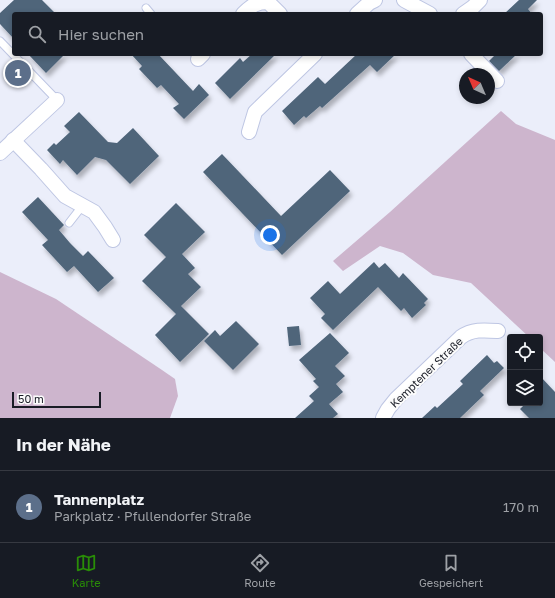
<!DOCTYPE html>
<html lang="de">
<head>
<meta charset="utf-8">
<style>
  :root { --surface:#171b24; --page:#242831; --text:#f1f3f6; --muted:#9ea1a6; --line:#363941; --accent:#298d07 }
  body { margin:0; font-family:"Golos Text",sans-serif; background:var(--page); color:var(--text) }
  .controls { position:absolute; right:12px; bottom:12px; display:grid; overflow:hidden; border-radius:4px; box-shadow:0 2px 6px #0003 }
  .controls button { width:36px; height:36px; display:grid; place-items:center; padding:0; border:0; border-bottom:1px solid var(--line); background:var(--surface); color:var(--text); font:20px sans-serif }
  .compass { position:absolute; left:459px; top:68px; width:36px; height:36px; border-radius:50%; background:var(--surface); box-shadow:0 2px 6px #0003; rotate:316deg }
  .scale { position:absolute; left:12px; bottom:10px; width:89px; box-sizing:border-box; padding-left:4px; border:2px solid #191c26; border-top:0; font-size:11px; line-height:14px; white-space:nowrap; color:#191c26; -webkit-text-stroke:3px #fcfcfc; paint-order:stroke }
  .you { position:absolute; left:270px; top:235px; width:14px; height:14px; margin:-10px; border:3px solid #fff; border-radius:50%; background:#1a73e8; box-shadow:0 0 0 6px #1a73e833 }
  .badge { display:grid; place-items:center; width:26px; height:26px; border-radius:50%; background:var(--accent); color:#fff; font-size:13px; font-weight:700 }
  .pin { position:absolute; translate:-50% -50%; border:2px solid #fff; box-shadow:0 1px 4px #0006 }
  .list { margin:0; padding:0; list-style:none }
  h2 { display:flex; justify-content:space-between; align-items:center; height:52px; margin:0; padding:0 16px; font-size:17px }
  h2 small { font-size:13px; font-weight:400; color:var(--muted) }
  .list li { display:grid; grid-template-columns:26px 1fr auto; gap:12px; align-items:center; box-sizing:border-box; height:72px; padding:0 16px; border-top:1px solid var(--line) }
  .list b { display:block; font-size:15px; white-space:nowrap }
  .list p { margin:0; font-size:13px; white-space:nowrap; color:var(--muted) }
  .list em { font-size:13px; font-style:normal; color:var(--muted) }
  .icon { flex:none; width:22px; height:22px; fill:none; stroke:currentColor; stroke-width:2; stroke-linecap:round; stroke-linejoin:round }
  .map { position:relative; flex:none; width:555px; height:418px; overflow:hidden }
  .search { position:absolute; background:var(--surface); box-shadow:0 2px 6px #0003; left:12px; right:12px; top:12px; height:44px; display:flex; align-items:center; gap:10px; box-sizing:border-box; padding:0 14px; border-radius:4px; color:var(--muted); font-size:15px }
  .sheet { height:124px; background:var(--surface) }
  nav { display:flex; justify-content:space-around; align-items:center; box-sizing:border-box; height:56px; border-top:1px solid var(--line); background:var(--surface); font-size:11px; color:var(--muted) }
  nav a { display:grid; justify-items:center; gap:2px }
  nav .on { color:var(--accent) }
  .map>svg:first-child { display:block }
</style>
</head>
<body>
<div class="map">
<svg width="555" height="418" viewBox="0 0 555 418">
  <defs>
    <filter id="shadow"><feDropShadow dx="2.5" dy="4.5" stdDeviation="2" flood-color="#0004"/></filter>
  </defs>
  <rect width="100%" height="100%" fill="#ebeefa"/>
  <g fill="#cdb5cd">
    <polygon points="501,111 516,124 555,140 555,362 540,348 540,337 529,337 471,283 433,275 403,253 380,246 343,271 333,261 390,212"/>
    <polygon points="0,272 56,299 162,370 175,379 178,396 170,418 0,418"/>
  </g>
  <g fill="#4f657a" filter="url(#shadow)">
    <polygon points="14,0 42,0 56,14 14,14 14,39 0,24 0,13"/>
    <polygon points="519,0 537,0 528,9 532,14 504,14"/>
    <polygon points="28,54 65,54 46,73"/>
    <polygon points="131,54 158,54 193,91 199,84 209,95 184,119 173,108 179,104 161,85 157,88 139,69 142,66"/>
    <polygon points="252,54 276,54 230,99 215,83 240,58 243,62"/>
    <polygon points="357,54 396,54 377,72 370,65 322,108 320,106 306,118 304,116 294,125 282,111 318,77 325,84"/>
    <polygon points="496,54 517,54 499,71 489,61"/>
    <polygon points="79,112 108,142 117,143 133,128 159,156 130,184 106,160 95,157 77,175 63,160 60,164 47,150 54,143 56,145 70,132 64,126"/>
    <polygon points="222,154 281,216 330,170 350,191 282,255 203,172"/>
    <polygon points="38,197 64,225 59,230 70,243 83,256 88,251 114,278 98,292 74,266 67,272 42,245 48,240 22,212"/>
    <polygon points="176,203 205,232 182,254 195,268 188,274 201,287 181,306 209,334 180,362 155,335 176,314 142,281 166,257 144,235"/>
    <polygon points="374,262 379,268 385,263 399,278 403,273 428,299 424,303 426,305 412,318 404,308 401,311 378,287 333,330 321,318 325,314 310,298 328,281 340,294"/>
    <polygon points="236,321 259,344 233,370 204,341 215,330 220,336"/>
    <polygon points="299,326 301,345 289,346 287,327"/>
    <polygon points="330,333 349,353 335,366 345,376 336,384 343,392 329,404 338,414 333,418 295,418 314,401 309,396 319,387 313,381 316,379 299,360"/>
    <polygon points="487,355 494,363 497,361 504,368 480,391 484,395 460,418 422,418 435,406 437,408 463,384 460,381"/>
    <polygon points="540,376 555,392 555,418 529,418 520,409 526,403 540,403"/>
  </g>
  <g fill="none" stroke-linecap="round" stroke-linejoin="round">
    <defs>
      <g id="lane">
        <polyline points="146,8 151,14"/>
        <polyline points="0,41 57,100"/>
        <polyline points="69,223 83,205"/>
      </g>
      <g id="street">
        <polyline points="404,0 430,14"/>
        <path d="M 243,14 C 251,6 256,2 268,2 L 280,14"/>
        <polyline points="357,14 369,3 375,0"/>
        <polyline points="463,14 473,7 480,0"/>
        <polyline points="471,54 497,81"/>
        <polyline points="198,59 203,54"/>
        <polyline points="249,132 255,112 315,54"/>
        <polyline points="13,140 41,169 65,196 94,212 105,227 113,240"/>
        <polyline points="0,153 57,100"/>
        <path d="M 383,418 L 388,409 L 396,399 L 461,337 C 472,329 484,330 498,331"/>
      </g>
    </defs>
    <use href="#lane" stroke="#bec6e3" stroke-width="9"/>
    <use href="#street" stroke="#bec6e3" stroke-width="16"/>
    <use href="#lane" stroke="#fff" stroke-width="7"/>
    <use href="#street" stroke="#fff" stroke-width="14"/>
  </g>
  <g text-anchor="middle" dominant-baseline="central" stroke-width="4" stroke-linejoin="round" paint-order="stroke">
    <g font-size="11" fill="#191c26" stroke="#fcfcfc">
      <text transform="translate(426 372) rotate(-44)">Kemptener Straße</text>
    </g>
  </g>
</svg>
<div class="controls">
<button><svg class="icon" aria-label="locate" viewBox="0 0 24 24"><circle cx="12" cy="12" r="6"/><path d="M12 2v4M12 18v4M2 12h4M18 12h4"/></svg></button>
<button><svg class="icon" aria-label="layers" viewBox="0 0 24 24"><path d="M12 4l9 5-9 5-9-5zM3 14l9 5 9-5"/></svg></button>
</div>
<svg class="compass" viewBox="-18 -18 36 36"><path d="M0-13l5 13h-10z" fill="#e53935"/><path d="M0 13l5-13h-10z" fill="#9ea1a6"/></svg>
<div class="scale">50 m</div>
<div class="you"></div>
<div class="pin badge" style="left:18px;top:73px;background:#5c6f8a">1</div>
<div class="search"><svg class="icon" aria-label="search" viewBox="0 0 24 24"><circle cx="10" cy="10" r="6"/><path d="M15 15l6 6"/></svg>Hier suchen</div>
</div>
<section class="sheet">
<h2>In der Nähe<small></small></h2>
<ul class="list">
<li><span class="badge" style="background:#5c6f8a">1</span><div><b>Tannenplatz</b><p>Parkplatz · Pfullendorfer Straße</p></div><em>170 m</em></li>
</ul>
</section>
<nav>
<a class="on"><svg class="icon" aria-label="map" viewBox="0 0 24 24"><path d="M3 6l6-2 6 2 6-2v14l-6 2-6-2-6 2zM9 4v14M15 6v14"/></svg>Karte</a>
<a><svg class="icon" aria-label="directions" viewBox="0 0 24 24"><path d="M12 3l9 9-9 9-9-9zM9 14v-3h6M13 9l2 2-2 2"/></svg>Route</a>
<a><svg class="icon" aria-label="saved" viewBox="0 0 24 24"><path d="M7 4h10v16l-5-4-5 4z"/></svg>Gespeichert</a>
</nav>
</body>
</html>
